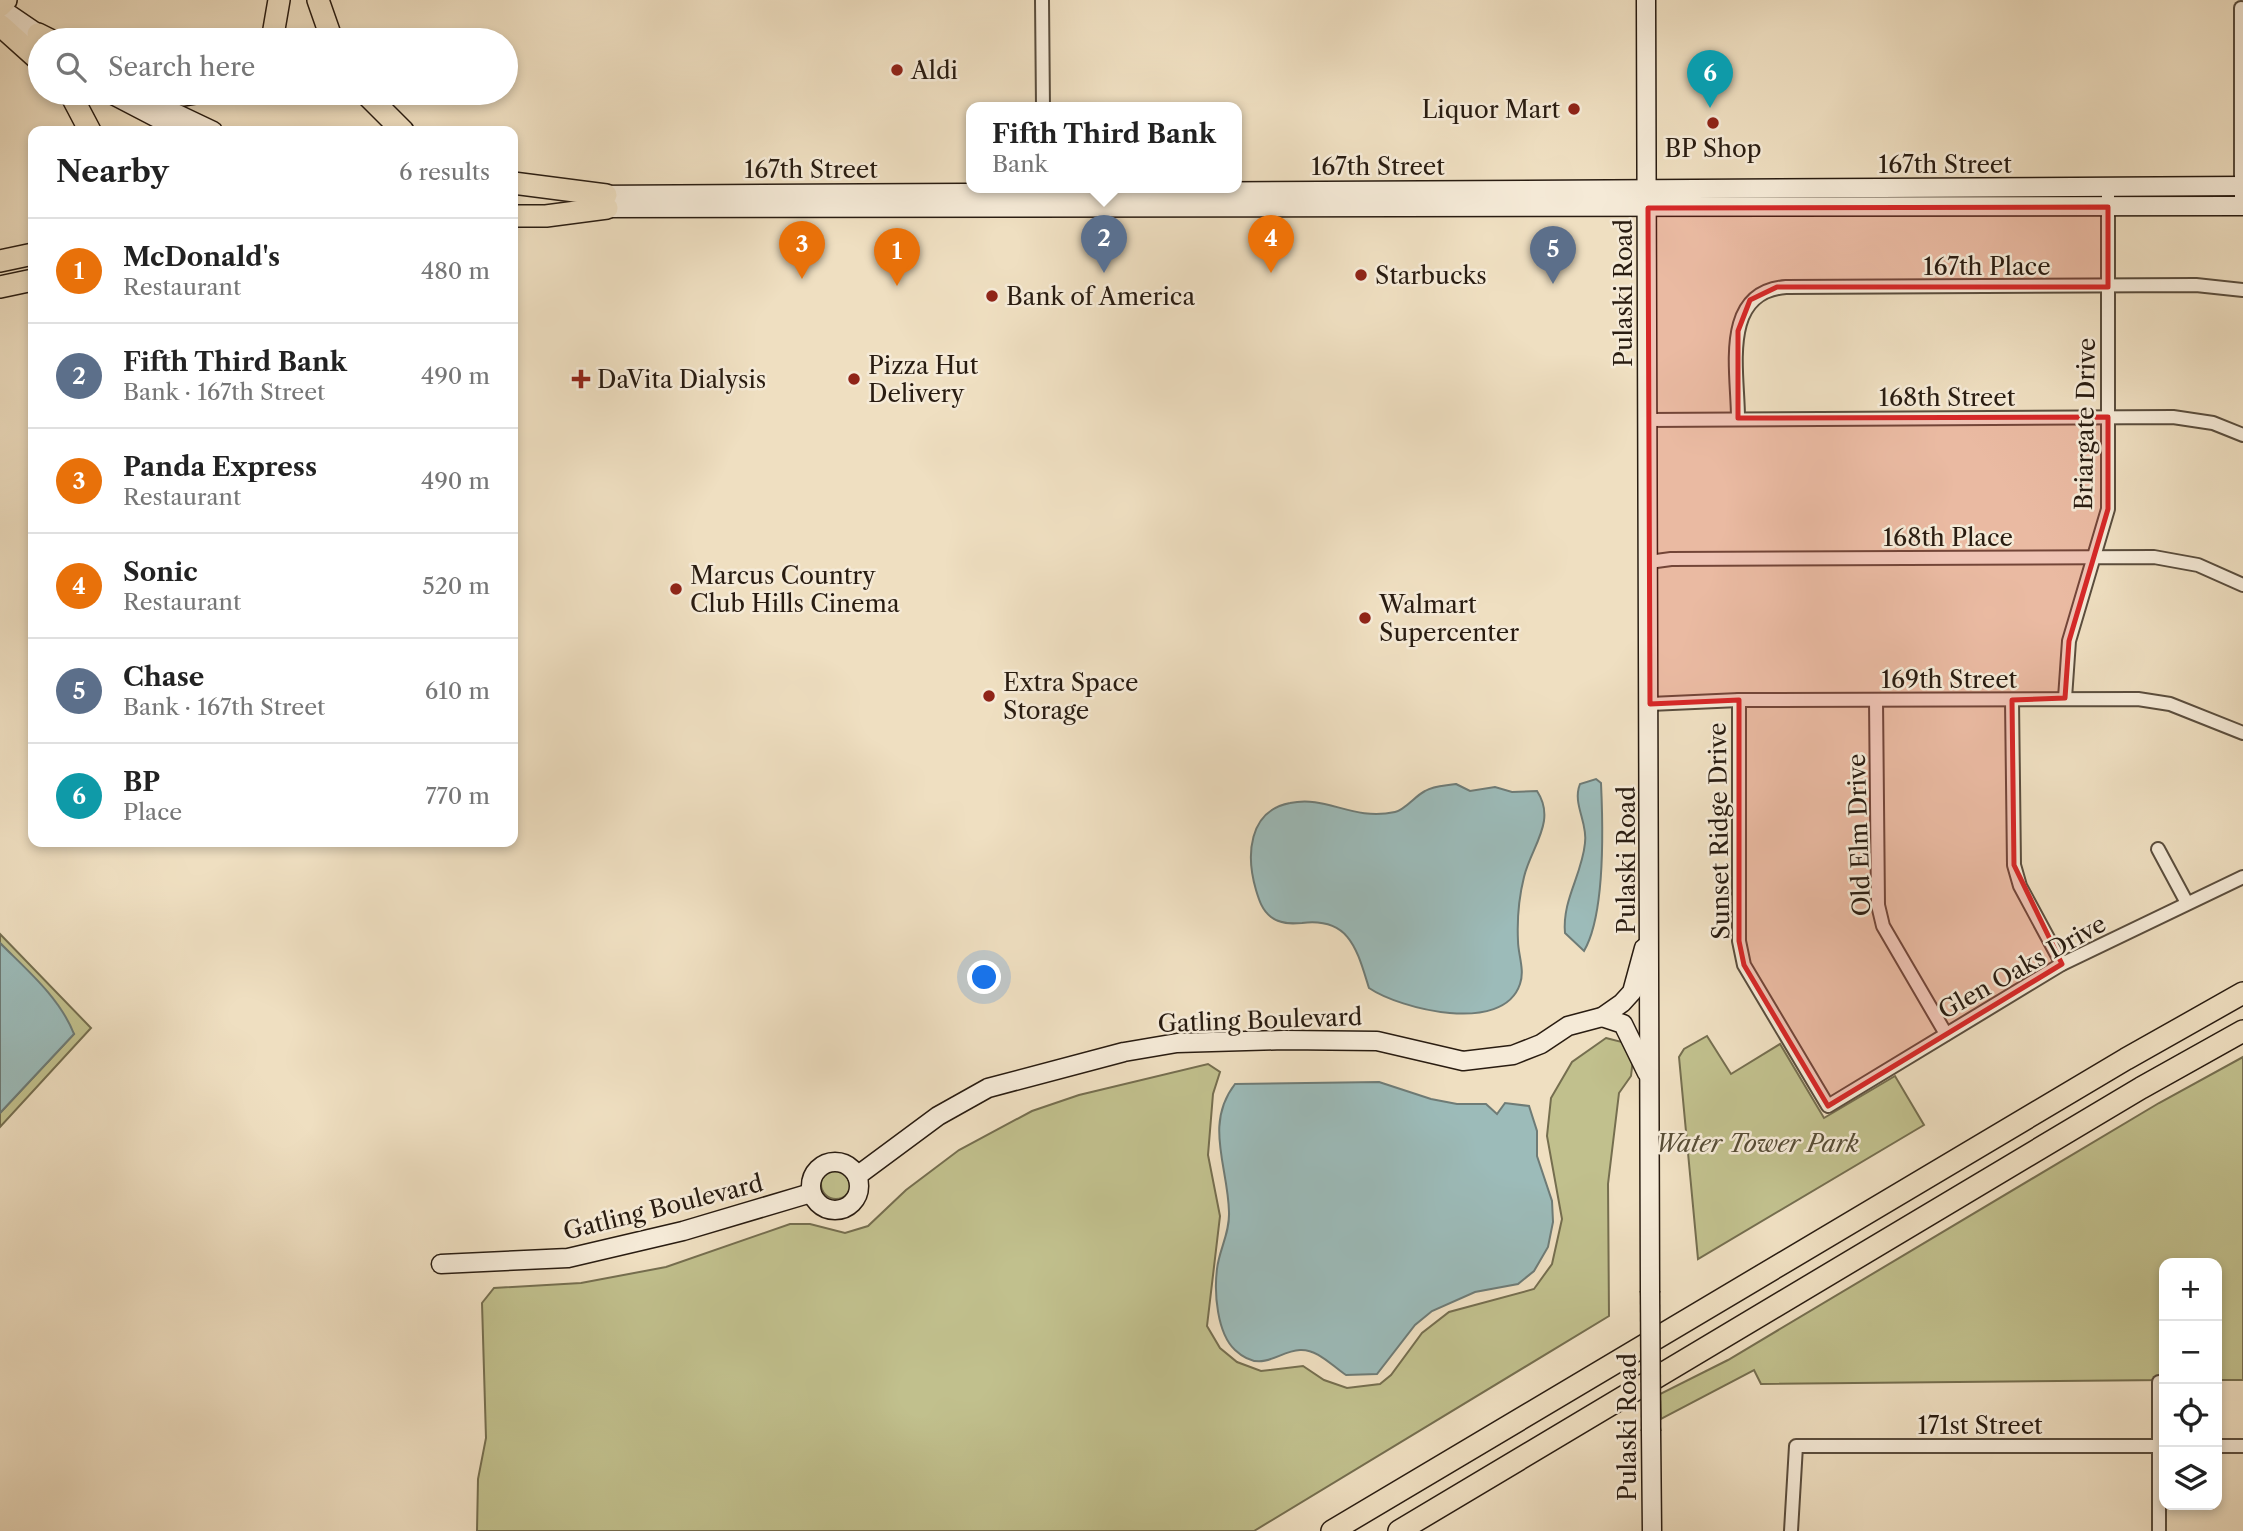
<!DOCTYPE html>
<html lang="en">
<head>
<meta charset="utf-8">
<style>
  :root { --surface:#fff; --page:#f2f2f2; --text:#222; --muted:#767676; --line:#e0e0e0; --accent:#8f2418 }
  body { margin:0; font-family:"Libre Caslon Text",serif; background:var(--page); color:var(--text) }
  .controls { position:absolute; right:21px; bottom:21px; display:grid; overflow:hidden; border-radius:14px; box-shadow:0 4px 10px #0003 }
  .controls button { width:63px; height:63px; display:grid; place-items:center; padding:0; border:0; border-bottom:2px solid var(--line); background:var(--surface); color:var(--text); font:35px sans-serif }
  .you { position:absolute; left:985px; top:978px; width:24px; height:24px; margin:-18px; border:5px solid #fff; border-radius:50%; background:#1a73e8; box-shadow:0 0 0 10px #1a73e833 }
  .badge { display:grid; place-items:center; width:46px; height:46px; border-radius:50%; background:var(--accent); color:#fff; font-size:23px; font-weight:700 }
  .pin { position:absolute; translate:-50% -58px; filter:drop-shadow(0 2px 4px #0008) }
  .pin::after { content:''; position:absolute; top:37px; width:24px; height:21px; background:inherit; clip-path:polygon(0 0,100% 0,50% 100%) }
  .popup { position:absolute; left:966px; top:102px; width:276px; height:91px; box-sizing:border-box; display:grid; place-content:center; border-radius:14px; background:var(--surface); filter:drop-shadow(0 2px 5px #0005); font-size:23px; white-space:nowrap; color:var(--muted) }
  .popup b { font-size:26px; color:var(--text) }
  .popup::after { content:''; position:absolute; left:50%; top:100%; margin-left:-14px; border:14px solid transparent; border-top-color:var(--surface) }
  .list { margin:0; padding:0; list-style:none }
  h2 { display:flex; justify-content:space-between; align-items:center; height:91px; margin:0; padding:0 28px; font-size:30px }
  h2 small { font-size:23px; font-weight:400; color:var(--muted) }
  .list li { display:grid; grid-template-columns:46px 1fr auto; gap:21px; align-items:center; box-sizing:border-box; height:105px; padding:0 28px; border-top:2px solid var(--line) }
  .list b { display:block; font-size:26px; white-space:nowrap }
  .list p { margin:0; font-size:23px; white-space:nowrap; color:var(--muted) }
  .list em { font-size:23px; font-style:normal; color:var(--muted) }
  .icon { flex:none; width:38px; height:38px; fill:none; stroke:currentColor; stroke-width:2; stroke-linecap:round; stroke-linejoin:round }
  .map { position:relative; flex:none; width:2243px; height:1531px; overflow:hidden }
  .search { position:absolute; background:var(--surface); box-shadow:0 4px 10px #0003; left:28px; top:28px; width:490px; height:77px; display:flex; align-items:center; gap:18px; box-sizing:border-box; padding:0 24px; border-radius:38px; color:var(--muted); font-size:26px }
  .panel { position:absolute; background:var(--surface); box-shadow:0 4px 10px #0003; left:28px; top:126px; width:490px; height:721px; border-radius:14px }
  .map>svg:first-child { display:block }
</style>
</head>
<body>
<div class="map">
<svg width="2243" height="1531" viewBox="0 0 2243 1531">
  <rect width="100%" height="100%" fill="#efdfc1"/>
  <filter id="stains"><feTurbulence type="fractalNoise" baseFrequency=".00286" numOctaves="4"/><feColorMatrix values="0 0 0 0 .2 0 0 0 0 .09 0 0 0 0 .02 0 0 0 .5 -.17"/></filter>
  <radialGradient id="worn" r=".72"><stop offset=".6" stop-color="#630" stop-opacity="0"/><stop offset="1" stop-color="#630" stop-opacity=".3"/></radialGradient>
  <g fill="#c1c08d" stroke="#756e4f" stroke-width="2">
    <polygon points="0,934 91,1028 0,1127 0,1113 74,1034 38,982 0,943"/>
    <polygon points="1707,1036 1731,1074 1780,1044 1824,1118 1895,1076 1924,1125 1698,1259 1679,1057 1684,1049"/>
    <polygon points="1606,1038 1622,1042 1633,1059 1631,1076 1619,1093 1608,1184 1609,1316 1254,1531 477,1531 478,1479 486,1438 482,1303 494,1288 581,1283 666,1267 790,1224 810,1224 845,1233 868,1226 906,1190 959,1150 1032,1111 1079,1095 1208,1064 1220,1072 1213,1094 1208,1155 1220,1216 1207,1326 1220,1348 1237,1362 1261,1371 1303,1366 1324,1380 1347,1388 1380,1384 1391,1375 1422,1333 1449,1312 1534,1289 1552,1264 1562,1219 1547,1136 1551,1098 1572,1062"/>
    <polygon points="2243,1057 2243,1380 2217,1380 2217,1263 2164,1263 2164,1380 1761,1384 1754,1370 1661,1419 1660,1394 1728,1360 2159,1103"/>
    <circle cx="836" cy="1184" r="15"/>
  </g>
  <g fill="#9cbbb9" stroke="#6e7b76" stroke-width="2">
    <path d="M 1596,779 L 1601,783 C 1603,826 1605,915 1584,951 L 1565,933 C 1562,900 1582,875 1585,843 C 1588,822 1572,804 1580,784 Z"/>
    <path d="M 1456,784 L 1470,791 L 1495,787 L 1512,792 L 1537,791 C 1557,821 1531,847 1524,877 C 1519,897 1517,920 1518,941 C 1518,954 1525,970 1520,984 C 1503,1035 1400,1009 1369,988 C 1357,950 1350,917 1302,923 C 1291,924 1280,924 1271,917 C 1262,910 1259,900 1256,890 C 1246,856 1248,811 1290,803 C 1327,795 1351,821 1395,812 C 1405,810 1415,796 1425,791 C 1435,785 1445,786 1456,784 Z"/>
    <path d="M 0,943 C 27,970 60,998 74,1034 L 0,1113 Z"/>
    <path d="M 1379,1082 L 1431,1099 L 1457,1104 L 1486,1104 L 1497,1114 L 1505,1103 L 1529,1106 L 1537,1131 L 1537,1156 L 1552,1201 L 1553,1222 L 1548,1247 L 1534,1271 L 1518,1284 L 1475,1292 L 1432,1311 L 1415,1325 L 1377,1374 L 1346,1375 C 1332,1366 1318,1349 1300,1350 C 1277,1351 1262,1375 1235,1350 C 1217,1333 1214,1293 1217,1269 C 1219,1250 1230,1233 1229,1212 C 1228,1166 1204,1124 1235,1084 Z"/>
  </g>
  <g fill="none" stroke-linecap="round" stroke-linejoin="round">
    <defs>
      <g id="street">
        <polyline points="1042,0 1043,107"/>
        <polyline points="2241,206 2241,8"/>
        <path d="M 1738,418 C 1738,371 1720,292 1786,287 L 2196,285 L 2243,290"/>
        <polyline points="1648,420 2173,417 2213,423 2243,435"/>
        <polyline points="1649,562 1671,559 2154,557 2198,565 2243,585"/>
        <polyline points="2065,698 2069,641 2108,509 2108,187"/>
        <polyline points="1739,700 1739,941 1744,965 1828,1106 2062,964 2243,877"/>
        <polyline points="1876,700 1878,905 1883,926 1946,1034"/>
        <polyline points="2012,700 2014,865 2020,886 2062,964"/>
        <polyline points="1650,704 1739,700 2138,699 2170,704 2243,733"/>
        <polyline points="2158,849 2187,903"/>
        <polyline points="2159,1382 2159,1531"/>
        <polyline points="2217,1446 2243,1446"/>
        <polyline points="1791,1531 1796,1446 2164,1446"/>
      </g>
      <g id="secondary">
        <polyline points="1646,0 1650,1291"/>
        <polyline points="0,8 47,40"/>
        <polyline points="109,93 182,131"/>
        <polyline points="133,93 213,131"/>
        <polyline points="593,195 2243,186"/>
        <polyline points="593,208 2243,206"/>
        <polyline points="1602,1017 1623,1024 1647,1073"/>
        <circle cx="835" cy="1186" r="24"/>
        <polyline points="857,1176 938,1116 988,1088 1124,1052 1177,1043 1284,1040 1377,1041 1463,1061 1513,1055 1541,1044 1568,1026 1602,1017 1622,1003 1632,992 1644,948"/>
        <polyline points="441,1264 568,1258 683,1231 811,1193"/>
        <polyline points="1651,1431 1652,1531"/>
      </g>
      <g id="highway">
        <polyline points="318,0 332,40"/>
        <polyline points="0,6 6,0"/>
        <polyline points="0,25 40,61"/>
        <polyline points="38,34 50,40"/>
        <polyline points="269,40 273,35 279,0"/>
        <polyline points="70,93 90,131"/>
        <polyline points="163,93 184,95 196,93"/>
        <polyline points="365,93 403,131"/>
        <polyline points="513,183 606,195"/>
        <polyline points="513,216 546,216 607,208"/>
        <polyline points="0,261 33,254"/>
        <polyline points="0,287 33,280"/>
        <polyline points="1332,1531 2126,1059 2243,993"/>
        <polyline points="1399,1531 2141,1088 2243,1031"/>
      </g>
    </defs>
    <use href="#street" stroke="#5a4d3d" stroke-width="16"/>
    <use href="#secondary" stroke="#291c11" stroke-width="21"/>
    <use href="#highway" stroke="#291c11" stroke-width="24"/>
    <use href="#street" stroke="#f5ead7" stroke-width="12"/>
    <use href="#secondary" stroke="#f5ead7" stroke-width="18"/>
    <use href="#highway" stroke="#efdfc1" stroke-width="21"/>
    <defs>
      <polyline id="secondary-bridge" points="1650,1291 1651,1431"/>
    </defs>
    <use href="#secondary-bridge" stroke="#291c11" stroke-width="21" stroke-linecap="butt"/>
    <use href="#secondary-bridge" stroke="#f5ead7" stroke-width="18"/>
  </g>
  <path fill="#d62828" fill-opacity="0.2" stroke="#d62828" stroke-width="5" stroke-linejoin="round" d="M 2108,207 L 2108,287 L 1777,287 L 1750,300 L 1738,331 L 1738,418 L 2108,417 L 2108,509 L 2069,641 L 2065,698 L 2012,700 L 2014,865 L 2062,964 L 1828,1106 L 1744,965 L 1739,941 L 1739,700 L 1650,704 L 1648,208 Z"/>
  <g fill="#8f2418" stroke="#f5ead7" stroke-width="2.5">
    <circle cx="897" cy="70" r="7"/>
    <circle cx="1574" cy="109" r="7"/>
    <circle cx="1713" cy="123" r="7"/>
    <circle cx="1361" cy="275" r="7"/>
    <circle cx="992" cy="296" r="7"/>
    <path d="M577.5 368.5h7v7h7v7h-7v7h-7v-7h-7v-7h7z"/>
    <circle cx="854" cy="379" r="7"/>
    <circle cx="676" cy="589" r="7"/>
    <circle cx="1365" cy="618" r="7"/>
    <circle cx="989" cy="696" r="7"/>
  </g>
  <g text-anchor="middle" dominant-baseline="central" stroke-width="5" stroke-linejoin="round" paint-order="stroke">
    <g font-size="24" fill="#291c11" stroke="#f5ead7" text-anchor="start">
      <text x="911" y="70">Aldi</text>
      <text x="1560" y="109" text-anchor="end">Liquor Mart</text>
      <text x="1713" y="148" text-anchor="middle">BP Shop</text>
      <text x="1375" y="275">Starbucks</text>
      <text x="1006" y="296">Bank of America</text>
      <text x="868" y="365">Pizza Hut<tspan x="868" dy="28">Delivery</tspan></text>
      <text x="597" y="379">DaVita Dialysis</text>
      <text x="690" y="575">Marcus Country<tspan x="690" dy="28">Club Hills Cinema</tspan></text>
      <text x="1379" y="604">Walmart<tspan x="1379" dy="28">Supercenter</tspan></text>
      <text x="1003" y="682">Extra Space<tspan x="1003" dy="28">Storage</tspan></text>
    </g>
    <g font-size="24" fill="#291c11" stroke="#f5ead7">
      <text x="1945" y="164">167th Street</text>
      <text x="1378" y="166">167th Street</text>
      <text x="811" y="169">167th Street</text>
      <text x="1987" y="266">167th Place</text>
      <text transform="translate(1623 293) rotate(-90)">Pulaski Road</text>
      <text x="1947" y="397">168th Street</text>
      <text transform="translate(2085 424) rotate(-89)">Briargate Drive</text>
      <text x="1948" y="537">168th Place</text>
      <text x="1949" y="679">169th Street</text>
      <text transform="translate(1719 831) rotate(-91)">Sunset Ridge Drive</text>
      <text transform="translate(1859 835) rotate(-92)">Old Elm Drive</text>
      <text transform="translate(1626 860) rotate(-90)">Pulaski Road</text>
      <text transform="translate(2022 967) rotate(-29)">Glen Oaks Drive</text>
      <text transform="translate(1260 1020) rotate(-2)">Gatling Boulevard</text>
      <text transform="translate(663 1207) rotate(-14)">Gatling Boulevard</text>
      <text x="1980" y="1425">171st Street</text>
      <text transform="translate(1627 1427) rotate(-90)">Pulaski Road</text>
    </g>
    <g font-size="24" font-style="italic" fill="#574d36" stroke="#f5ead7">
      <text x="1757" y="1143">Water Tower Park</text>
    </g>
  </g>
  <rect width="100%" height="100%" filter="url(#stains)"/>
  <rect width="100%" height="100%" fill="url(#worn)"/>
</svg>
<div class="controls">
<button>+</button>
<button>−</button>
<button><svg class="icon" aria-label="locate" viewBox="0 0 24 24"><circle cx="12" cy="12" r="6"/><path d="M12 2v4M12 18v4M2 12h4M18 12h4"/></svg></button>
<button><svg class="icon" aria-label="layers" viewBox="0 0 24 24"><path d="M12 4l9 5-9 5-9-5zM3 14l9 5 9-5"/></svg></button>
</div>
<div class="you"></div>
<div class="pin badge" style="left:897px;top:286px;background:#e8710a">1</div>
<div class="pin badge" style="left:1104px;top:273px;background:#5c6f8a">2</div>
<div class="popup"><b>Fifth Third Bank</b>Bank</div>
<div class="pin badge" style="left:802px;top:279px;background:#e8710a">3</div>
<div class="pin badge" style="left:1271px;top:273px;background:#e8710a">4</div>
<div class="pin badge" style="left:1553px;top:284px;background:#5c6f8a">5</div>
<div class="pin badge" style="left:1710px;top:108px;background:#0f9aa8">6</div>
<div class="search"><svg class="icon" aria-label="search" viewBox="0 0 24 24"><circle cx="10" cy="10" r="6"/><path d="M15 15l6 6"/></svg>Search here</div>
<section class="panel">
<h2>Nearby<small>6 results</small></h2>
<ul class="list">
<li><span class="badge" style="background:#e8710a">1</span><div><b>McDonald's</b><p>Restaurant</p></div><em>480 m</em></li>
<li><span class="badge" style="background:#5c6f8a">2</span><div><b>Fifth Third Bank</b><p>Bank · 167th Street</p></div><em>490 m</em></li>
<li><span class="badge" style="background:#e8710a">3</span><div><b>Panda Express</b><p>Restaurant</p></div><em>490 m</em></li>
<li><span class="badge" style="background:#e8710a">4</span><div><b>Sonic</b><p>Restaurant</p></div><em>520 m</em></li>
<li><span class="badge" style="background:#5c6f8a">5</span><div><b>Chase</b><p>Bank · 167th Street</p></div><em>610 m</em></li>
<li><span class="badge" style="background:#0f9aa8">6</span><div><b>BP</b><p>Place</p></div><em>770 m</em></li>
</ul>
</section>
</div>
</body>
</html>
